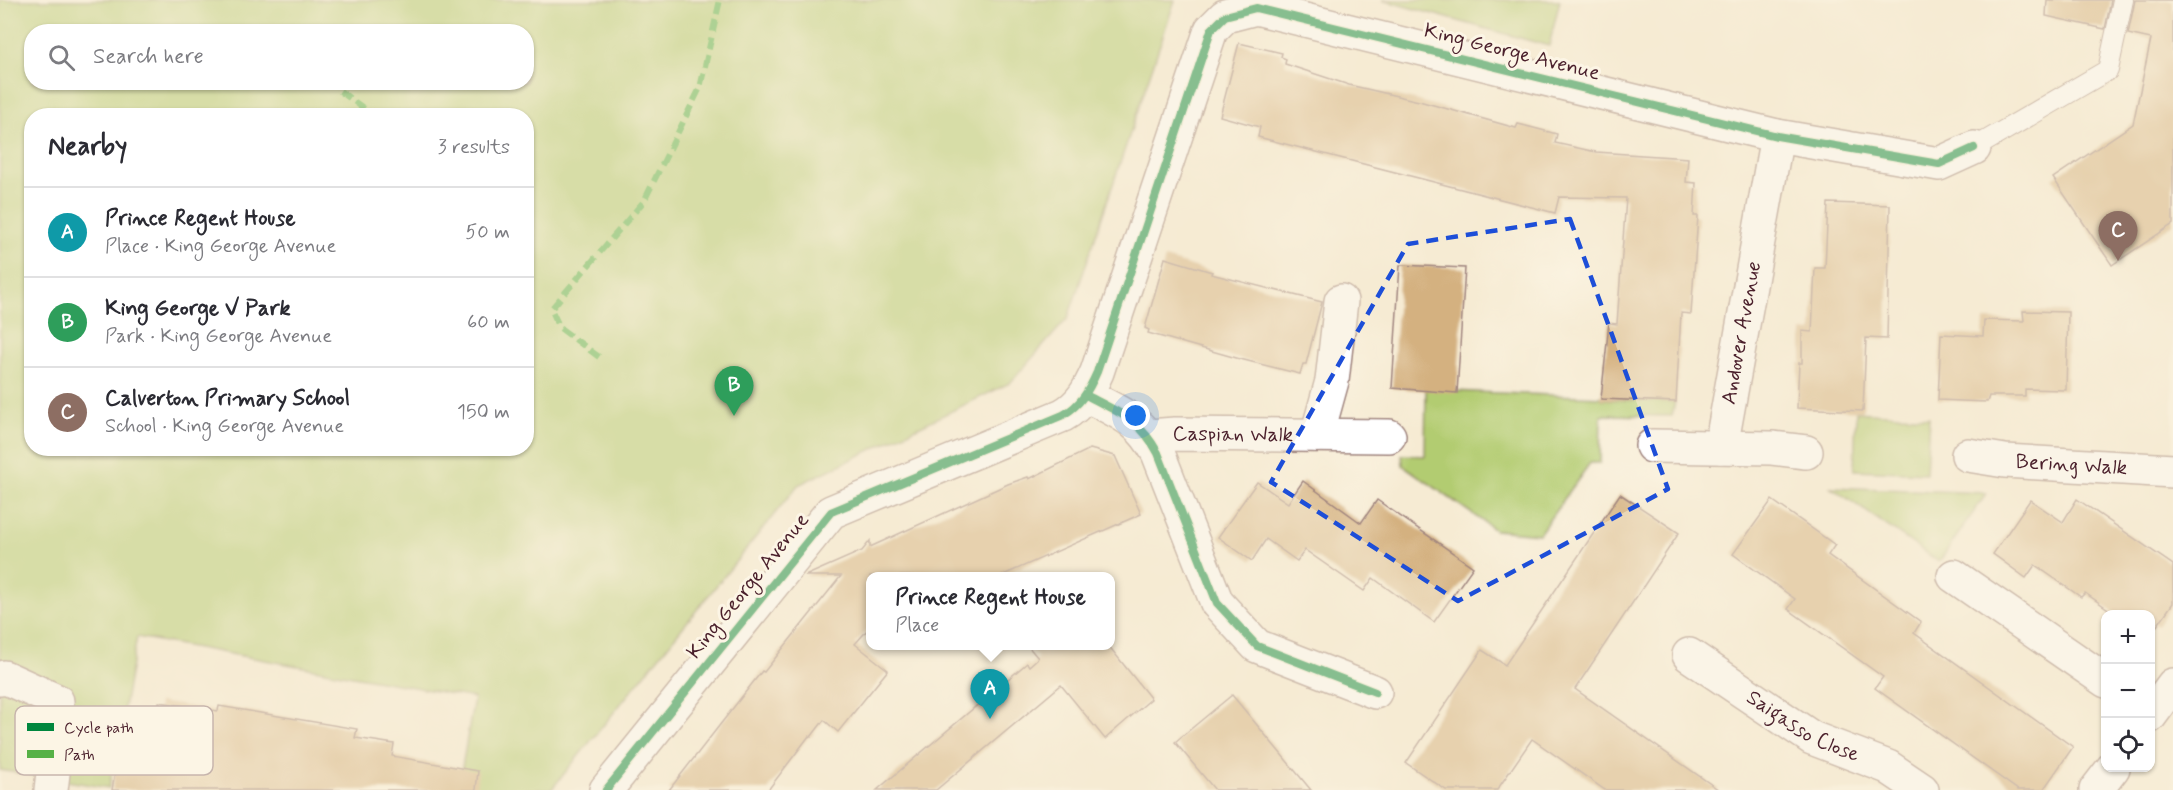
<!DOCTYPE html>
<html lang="en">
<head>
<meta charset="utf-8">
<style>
  :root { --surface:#fff; --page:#f7f7f7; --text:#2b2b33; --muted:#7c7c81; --line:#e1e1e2; --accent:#d93025 }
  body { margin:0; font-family:Mynerve,sans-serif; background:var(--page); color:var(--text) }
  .controls { position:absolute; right:18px; bottom:18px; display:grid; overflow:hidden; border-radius:12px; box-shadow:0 2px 4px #0004 }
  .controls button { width:54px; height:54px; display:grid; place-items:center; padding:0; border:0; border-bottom:2px solid var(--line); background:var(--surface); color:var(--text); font:30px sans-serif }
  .you { position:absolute; left:1136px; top:416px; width:21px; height:21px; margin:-15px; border:4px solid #fff; border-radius:50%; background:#1a73e8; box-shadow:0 0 0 9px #1a73e833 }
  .badge { display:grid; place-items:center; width:39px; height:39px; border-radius:50%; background:var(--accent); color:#fff; font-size:20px; font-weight:700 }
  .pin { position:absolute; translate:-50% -50px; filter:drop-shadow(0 2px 3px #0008) }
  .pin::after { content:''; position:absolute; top:32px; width:21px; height:18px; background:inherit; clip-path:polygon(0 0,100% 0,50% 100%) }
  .popup { position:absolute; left:866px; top:572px; width:249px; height:78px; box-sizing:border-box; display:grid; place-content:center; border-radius:12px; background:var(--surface); filter:drop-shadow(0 2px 4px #0005); font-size:20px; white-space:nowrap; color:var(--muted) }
  .popup b { font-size:22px; color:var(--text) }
  .popup::after { content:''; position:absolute; left:50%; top:100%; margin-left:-12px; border:12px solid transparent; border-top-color:var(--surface) }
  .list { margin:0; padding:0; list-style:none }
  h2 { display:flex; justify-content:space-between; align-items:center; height:78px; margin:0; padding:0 24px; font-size:26px }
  h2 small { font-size:20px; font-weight:400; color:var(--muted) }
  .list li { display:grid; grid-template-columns:39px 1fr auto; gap:18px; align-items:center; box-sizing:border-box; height:90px; padding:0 24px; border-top:2px solid var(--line) }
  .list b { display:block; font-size:22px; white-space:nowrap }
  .list p { margin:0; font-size:20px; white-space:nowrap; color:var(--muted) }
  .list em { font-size:20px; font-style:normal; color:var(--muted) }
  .icon { flex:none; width:33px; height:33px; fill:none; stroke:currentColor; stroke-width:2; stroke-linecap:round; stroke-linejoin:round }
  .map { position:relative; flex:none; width:2173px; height:790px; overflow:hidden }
  .search { position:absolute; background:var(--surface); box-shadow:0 2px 4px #0004; left:24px; top:24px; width:510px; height:66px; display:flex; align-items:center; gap:15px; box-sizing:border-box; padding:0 21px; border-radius:24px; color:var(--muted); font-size:22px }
  .panel { position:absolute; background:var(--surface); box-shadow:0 2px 4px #0004; left:24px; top:108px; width:510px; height:348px; border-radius:24px }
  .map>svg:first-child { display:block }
</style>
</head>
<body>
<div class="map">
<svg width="2173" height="790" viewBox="0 0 2173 790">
  <rect width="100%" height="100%" fill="#fcf5e5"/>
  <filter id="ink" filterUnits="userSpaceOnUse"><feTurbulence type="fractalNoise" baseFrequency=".0167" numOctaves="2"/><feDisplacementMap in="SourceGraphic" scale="12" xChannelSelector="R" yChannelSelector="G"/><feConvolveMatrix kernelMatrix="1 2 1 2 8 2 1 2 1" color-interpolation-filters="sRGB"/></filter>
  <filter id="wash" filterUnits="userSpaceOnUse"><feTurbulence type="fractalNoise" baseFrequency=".008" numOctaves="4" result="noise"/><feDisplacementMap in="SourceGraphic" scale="24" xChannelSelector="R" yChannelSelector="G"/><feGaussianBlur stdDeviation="1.35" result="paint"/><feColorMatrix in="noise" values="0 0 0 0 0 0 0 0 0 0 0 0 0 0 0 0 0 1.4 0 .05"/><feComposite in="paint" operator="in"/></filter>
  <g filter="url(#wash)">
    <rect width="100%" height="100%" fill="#f6ebd3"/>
    <g fill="#b2cc71" stroke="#7e764e" stroke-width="1.5" fill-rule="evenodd">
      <path d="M 0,0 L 1175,0 L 1068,318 L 1010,383 L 798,485 L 551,790 L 458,790 L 474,698 L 137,637 L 109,788 L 0,770 ZM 32,32 L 526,32 L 526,82 L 32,82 ZM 32,116 L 526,116 L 526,448 L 32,448 Z"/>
      <polygon points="1382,0 1560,0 1549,46"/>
      <polygon points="1426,390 1602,397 1602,399 1675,402 1672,416 1601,415 1600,463 1590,463 1539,534 1495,530 1403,465 1402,455 1425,456"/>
      <polygon points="1856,412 1929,417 1926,473 1854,470"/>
      <polygon points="1831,487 1987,493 1939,562"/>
    </g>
    <g id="blocks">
      <g fill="#d4b180">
        <polygon points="2047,0 2111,0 2105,29 2046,16"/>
        <polygon points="2135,0 2173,0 2173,224 2112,265 2053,178 2133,124 2151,39 2128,34"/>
        <polygon points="1239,43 1282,53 1281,57 1286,59 1285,64 1349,85 1419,101 1516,128 1518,124 1557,134 1555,143 1596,152 1688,158 1686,182 1696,183 1694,216 1698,216 1691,314 1681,313 1676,402 1601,399 1609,323 1617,324 1626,198 1559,197 1555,213 1258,137 1260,127 1220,116"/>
        <polygon points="1828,203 1890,205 1887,339 1866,338 1863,411 1797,408 1799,363 1802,363 1802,331 1812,332 1815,268 1825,268"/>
        <polygon points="1165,258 1212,272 1211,274 1322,302 1306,364 1303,364 1300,374 1240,359 1148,333 1149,330 1145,328"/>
        <polygon points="1400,265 1465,268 1457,393 1392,388"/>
        <polygon points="2023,311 2068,312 2066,390 2025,389 2025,396 1989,396 1987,402 1938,400 1941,334 1983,336 1984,320 2024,321"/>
        <polygon points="1090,449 1115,456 1141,514 1001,576 870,576 870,627 855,644 888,670 838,732 824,720 811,737 809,736 768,790 669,790 762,671 764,672 841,576 805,576 862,551 870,541 870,547 1008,484 1028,477 1029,479"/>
        <polygon points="1303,481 1361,523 1377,500 1473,567 1434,622 1373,578 1364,591 1305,550 1297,561 1266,539 1252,561 1218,537 1257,482 1288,503"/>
        <polygon points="1620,494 1679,533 1575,689 1719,790 1605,790 1532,739 1497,790 1446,790 1406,763 1482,650 1505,665"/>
        <polygon points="2077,499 2173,565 2173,603 2157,626 2151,621 2151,615 2117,615 2085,593 2081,597 2035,565 2026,578 1993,554 2030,500 2063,522"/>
        <polygon points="1772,500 1835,545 1828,555 1921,622 1914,633 2073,747 2043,790 2018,790 1875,688 1883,677 1788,609 1795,599 1733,554"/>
        <polygon points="1027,645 1108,645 1151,699 1105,739 1061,685 936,790 877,790 1027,663 1029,666 1038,658"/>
        <polygon points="1232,695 1311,790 1215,790 1175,742"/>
        <polygon points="159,702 218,711 219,706 357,729 355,738 394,744 392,756 478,771 476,790 112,790 122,731 133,733 136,712 157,716"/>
      </g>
    </g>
  </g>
  <g filter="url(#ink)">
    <use href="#blocks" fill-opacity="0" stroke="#a0857f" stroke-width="1.5"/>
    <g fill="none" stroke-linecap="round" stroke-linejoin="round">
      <defs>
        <polyline id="service" points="1974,148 2108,70 2123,0"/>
        <g id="minor">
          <path d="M 1086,395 C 1119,413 1139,418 1158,453 L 1217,603 L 1257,646 L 1375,692"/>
          <polyline points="1317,435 1332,381 1341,301"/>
          <path id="s1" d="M 1149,436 L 1175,434 L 1389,436"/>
          <polyline points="1652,446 1772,448 1806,452"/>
          <path id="s2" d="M 1721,447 L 1777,136"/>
          <path id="s3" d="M 1968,455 L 2005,461 L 2173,471"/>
          <polyline points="1954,576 2106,681"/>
          <path id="s4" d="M 1689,655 L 1812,738 L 1888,767 L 1922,790"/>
          <polyline points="0,679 4,677 57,701 57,739 51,790"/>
          <polyline points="2150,716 2173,685"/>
          <path d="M 606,790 L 831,512 L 1063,415 C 1081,405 1089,390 1097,372 L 1211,30 L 1225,16 L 1256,8 L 1777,136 L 1939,164 L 1974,148"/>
          <polyline points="2096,790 2113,768"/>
        </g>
      </defs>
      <use href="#service" stroke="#a0857f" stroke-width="22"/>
      <use href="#minor" stroke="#a0857f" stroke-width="36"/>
      <use href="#service" stroke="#fff" stroke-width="20"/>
      <use href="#minor" stroke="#fff" stroke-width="33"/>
      <g stroke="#57b146" stroke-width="6" stroke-dasharray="12 6" stroke-linecap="butt">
        <polyline points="340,91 374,116"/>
        <polyline points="599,357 560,328 551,309 644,201 700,88 720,0"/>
      </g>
      <defs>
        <g id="cycleway">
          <path d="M 1086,395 C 1119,413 1139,418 1158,453 L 1217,603 L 1257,646 L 1375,692"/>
          <path d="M 606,790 L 831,512 L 1063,415 C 1081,405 1089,390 1097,372 L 1211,30 L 1225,16 L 1256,8 L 1777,136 L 1939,164 L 1974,148"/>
        </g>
      </defs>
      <use href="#cycleway" stroke="#fcf5e5" stroke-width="11"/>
      <use href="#cycleway" stroke="#00873e" stroke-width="8"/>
    </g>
  </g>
  <path d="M0 0H2173V790H0ZM 1570,219 L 1668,489 L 1458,601 L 1271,482 L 1408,244 Z" fill="#f6ebd3" fill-opacity=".55" fill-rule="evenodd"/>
  <path fill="none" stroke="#1d4ed8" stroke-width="4.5" stroke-dasharray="12 8" stroke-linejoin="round" d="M 1570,219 L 1668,489 L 1458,601 L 1271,482 L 1408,244 Z"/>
  <g text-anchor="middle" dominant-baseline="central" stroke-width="6" stroke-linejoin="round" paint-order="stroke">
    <g font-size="21" fill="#4a1f2b" stroke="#fcf5e5">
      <text transform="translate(1512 52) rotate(14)">King George Avenue</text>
      <text stroke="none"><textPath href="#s2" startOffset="116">Andover Avenue</textPath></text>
      <text stroke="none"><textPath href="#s1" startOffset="84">Caspian Walk</textPath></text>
      <text stroke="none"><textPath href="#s3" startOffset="104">Bering Walk</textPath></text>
      <text transform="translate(748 586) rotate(-51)">King George Avenue</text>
      <text stroke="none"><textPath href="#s4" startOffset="135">Saigasso Close</textPath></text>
    </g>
  </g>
  <rect x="15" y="706" width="198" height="69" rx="9" fill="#fcf5e5" stroke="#c7b5ad" stroke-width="1.5"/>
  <rect x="27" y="723" width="27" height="8" fill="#00873e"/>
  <rect x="27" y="750" width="27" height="8" fill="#57b146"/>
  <g font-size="16" fill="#4a1f2b">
    <text x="64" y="733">Cycle path</text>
    <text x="64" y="760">Path</text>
  </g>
</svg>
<div class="controls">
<button>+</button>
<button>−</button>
<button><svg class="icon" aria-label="locate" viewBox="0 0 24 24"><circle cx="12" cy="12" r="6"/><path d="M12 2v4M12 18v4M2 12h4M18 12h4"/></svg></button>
</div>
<div class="you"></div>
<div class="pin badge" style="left:990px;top:719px;background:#0f9aa8">A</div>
<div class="popup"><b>Prince Regent House</b>Place</div>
<div class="pin badge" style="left:734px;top:416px;background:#2e9e5b">B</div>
<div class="pin badge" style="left:2118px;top:261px;background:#8d6e63">C</div>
<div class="search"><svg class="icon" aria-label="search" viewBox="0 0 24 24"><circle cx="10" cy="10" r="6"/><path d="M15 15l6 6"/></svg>Search here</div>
<section class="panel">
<h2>Nearby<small>3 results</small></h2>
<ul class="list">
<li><span class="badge" style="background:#0f9aa8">A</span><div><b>Prince Regent House</b><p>Place · King George Avenue</p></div><em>50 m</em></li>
<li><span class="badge" style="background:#2e9e5b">B</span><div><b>King George V Park</b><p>Park · King George Avenue</p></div><em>60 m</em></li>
<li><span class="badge" style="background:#8d6e63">C</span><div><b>Calverton Primary School</b><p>School · King George Avenue</p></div><em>150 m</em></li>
</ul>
</section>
</div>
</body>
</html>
